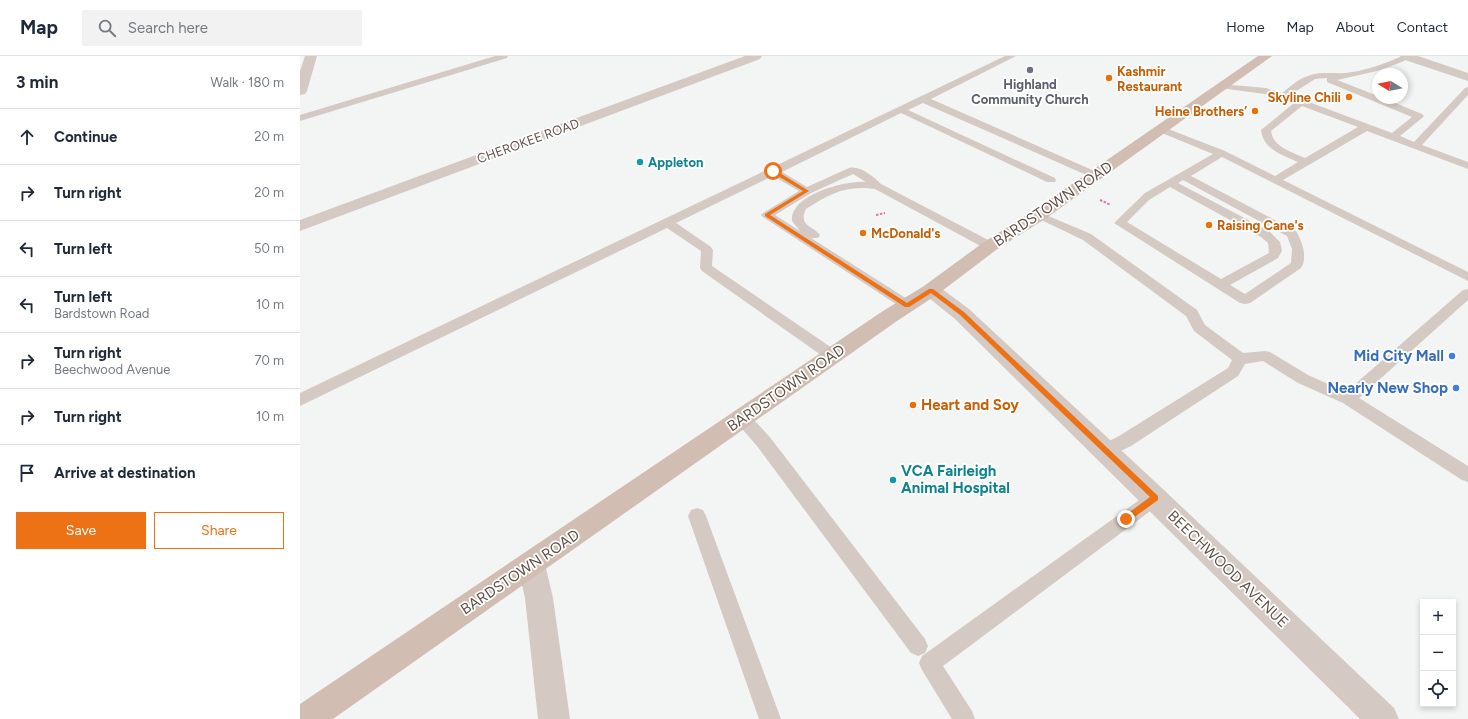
<!DOCTYPE html>
<html lang="en">
<head>
<meta charset="utf-8">
<style>
  :root { --surface:#fff; --page:#f2f2f3; --text:#1f2937; --muted:#747a83; --line:#e0e1e3; --accent:#ec7215 }
  body { margin:0; font-family:Figtree,sans-serif; background:var(--page); color:var(--text) }
  .controls { position:absolute; right:12px; bottom:12px; display:grid; overflow:hidden; border-radius:0px; box-shadow:0 2px 6px #0003 }
  .controls button { width:36px; height:36px; display:grid; place-items:center; padding:0; border:0; border-bottom:1px solid var(--line); background:var(--surface); color:var(--text); font:20px sans-serif }
  .compass { position:absolute; left:1072px; top:12px; width:36px; height:36px; border-radius:50%; background:var(--surface); box-shadow:0 2px 6px #0003; rotate:280deg }
  .stop { position:absolute; width:12px; height:12px; margin:-9px; border:3px solid #ec7215; border-radius:50%; background:#fff }
  .stop.end { background:#ec7215; border-color:#fff; box-shadow:0 1px 4px #0008 }
  .list { margin:0; padding:0; list-style:none }
  h2 { display:flex; justify-content:space-between; align-items:center; height:52px; margin:0; padding:0 16px; font-size:17px }
  h2 small { font-size:13px; font-weight:400; color:var(--muted) }
  .list li { display:grid; grid-template-columns:26px 1fr auto; gap:12px; align-items:center; box-sizing:border-box; height:56px; padding:0 16px; border-top:1px solid var(--line) }
  .list b { display:block; font-size:15px; white-space:nowrap }
  .list p { margin:0; font-size:13px; white-space:nowrap; color:var(--muted) }
  .list em { font-size:13px; font-style:normal; color:var(--muted) }
  .actions { display:flex; gap:8px; padding:12px 16px }
  .actions a { flex:1; padding:9px 0; border:1px solid var(--accent); border-radius:0px; text-align:center; font-size:14px; color:var(--accent) }
  .actions .main { background:var(--accent); color:#fff }
  .icon { flex:none; width:22px; height:22px; fill:none; stroke:currentColor; stroke-width:2; stroke-linecap:round; stroke-linejoin:round }
  .map { position:relative; flex:none; width:1168px; height:663px; overflow:hidden }
  header { display:flex; align-items:center; gap:24px; box-sizing:border-box; height:56px; padding:0 20px; background:var(--surface); border-bottom:1px solid var(--line) }
  header strong { font-size:19px }
  nav { display:flex; gap:22px; margin-inline-start:auto; font-size:14px }
  .search { width:280px; height:36px; background:var(--page); display:flex; align-items:center; gap:10px; box-sizing:border-box; padding:0 14px; border-radius:0px; color:var(--muted); font-size:15px }
  main { display:flex }
  aside { flex:1; background:var(--surface) }
  .map>svg:first-child { display:block }
</style>
</head>
<body>
<header>
<strong>Map</strong>
<div class="search"><svg class="icon" aria-label="search" viewBox="0 0 24 24"><circle cx="10" cy="10" r="6"/><path d="M15 15l6 6"/></svg>Search here</div>
<nav><a>Home</a><a>Map</a><a>About</a><a>Contact</a></nav>
</header>
<main>
<aside>
<h2>3 min<small>Walk · 180 m</small></h2>
<ul class="list">
<li><svg class="icon" aria-label="ahead" viewBox="0 0 24 24"><path d="M12 20V5M6 11l6-6 6 6"/></svg><div><b>Continue</b></div><em>20 m</em></li>
<li><svg class="icon" aria-label="right" viewBox="0 0 24 24"><path d="M7 20v-9h11M14 6l5 5-5 5"/></svg><div><b>Turn right</b></div><em>20 m</em></li>
<li><svg class="icon" aria-label="left" viewBox="0 0 24 24"><path d="M17 20v-9H6M10 6l-5 5 5 5"/></svg><div><b>Turn left</b></div><em>50 m</em></li>
<li><svg class="icon" aria-label="left" viewBox="0 0 24 24"><path d="M17 20v-9H6M10 6l-5 5 5 5"/></svg><div><b>Turn left</b><p>Bardstown Road</p></div><em>10 m</em></li>
<li><svg class="icon" aria-label="right" viewBox="0 0 24 24"><path d="M7 20v-9h11M14 6l5 5-5 5"/></svg><div><b>Turn right</b><p>Beechwood Avenue</p></div><em>70 m</em></li>
<li><svg class="icon" aria-label="right" viewBox="0 0 24 24"><path d="M7 20v-9h11M14 6l5 5-5 5"/></svg><div><b>Turn right</b></div><em>10 m</em></li>
<li><svg class="icon" aria-label="arrive" viewBox="0 0 24 24"><path d="M6 21V4h12l-3 4 3 4H6"/></svg><div><b>Arrive at destination</b></div></li>
</ul>
<div class="actions"><a class="main">Save</a><a>Share</a></div>
</aside>
<div class="map">
<svg width="1168" height="663" viewBox="0 0 1168 663">
  <rect width="100%" height="100%" fill="#f3f5f4"/>
  <g fill="none" stroke-linecap="round" stroke-linejoin="round">
    <g stroke="#d278b0" stroke-width="2" stroke-dasharray="2.5 1.5" stroke-linecap="butt">
      <polyline points="800,144 811,149"/>
      <polyline points="576,159 585,157"/>
    </g>
    <g fill="#d4c9c3" fill-rule="evenodd">
      <polygon points="195,0 208,0 207,2 0,65 0,59"/>
      <path d="M 705,0 L 716,0 L 631,43 L 799,117 L 800,119 L 799,121 L 791,121 L 623,47 L 608,54 L 755,122 L 756,124 L 755,126 L 747,126 L 601,57 L 482,116 L 507,131 L 549,112 C 560,109 574,121 581,128 L 694,187 L 696,190 L 694,193 L 686,193 L 575,133 C 545,129 530,138 506,153 C 498,170 512,169 520,179 L 518,182 L 511,182 L 612,246 L 614,249 L 612,252 L 607,253 L 602,252 L 463,161 L 461,159 L 463,157 L 499,135 L 473,120 L 376,167 L 411,191 L 413,194 L 412,210 L 538,296 L 540,300 L 538,304 L 533,305 L 528,304 L 402,215 L 400,212 L 401,195 L 367,172 L 0,350 L 0,337 ZM 553,118 L 566,126 C 546,124 489,139 492,165 L 500,175 L 475,159 L 511,137 Z"/>
      <path d="M 1102,0 L 1111,1 L 1102,6 L 1077,15 L 1037,24 L 1078,40 L 1078,42 L 1083,42 L 1122,58 L 1124,60 L 1122,62 L 1100,80 L 1114,86 L 1165,32 L 1168,31 L 1168,39 L 1122,89 L 1168,106 L 1168,113 L 1067,75 L 983,124 L 1168,216 L 1168,225 L 922,101 L 891,120 L 996,175 C 1002,185 1008,201 1001,212 L 950,247 L 945,248 L 940,247 L 814,167 L 845,137 L 913,98 L 857,75 L 855,73 L 857,71 L 863,71 L 925,95 L 975,120 L 998,106 C 982,99 963,93 961,74 L 994,47 L 965,38 L 920,32 L 919,30 L 920,28 L 966,32 L 982,37 C 990,31 998,23 1008,20 C 1020,15 1033,18 1045,17 C 1065,15 1084,8 1102,0 ZM 1027,22 L 1027,26 L 1112,61 L 1092,77 L 990,39 L 1015,23 ZM 1002,50 L 1058,71 L 1005,102 C 992,96 973,91 971,75 ZM 883,124 L 987,180 L 992,193 L 991,207 L 945,238 L 930,229 L 978,202 L 982,195 L 980,186 L 969,175 L 878,127 ZM 870,131 L 961,181 L 968,187 L 969,197 L 921,223 L 827,166 L 849,144 Z"/>
      <polygon points="739,156 791,178 897,254 905,269 943,297 965,295 970,296 1008,319 1046,336 1163,234 1168,233 1168,244 1059,342 1168,410 1168,426 1162,424 1043,347 998,327 963,305 945,308 938,320 831,390 806,402 800,400 798,395 800,390 819,380 928,312 932,304 894,275 886,260 783,184 735,161 733,159 735,157"/>
      <polygon points="442,356 448,358 469,380 625,583 628,590 625,597 618,600 611,597 457,390 436,366 434,362 436,358"/>
      <polygon points="855,435 861,437 864,442 861,447 643,610 672,655 675,663 652,663 622,614 619,607 622,600 849,437"/>
      <polygon points="397,452 403,454 406,460 481,663 459,663 388,460 391,454"/>
    </g>
    <g fill="#d4c9c3" fill-rule="evenodd">
      <polygon points="5,0 17,0 7,35 5,38 0,39 0,15"/>
      <polygon points="445,0 462,0 460,3 0,175 0,164"/>
      <polygon points="1100,0 1118,0 1168,17 1168,25 1102,3"/>
      <polygon points="631,228 638,230 669,253 864,434 1094,652 1099,663 1060,663 655,263 624,238 621,234 624,230"/>
      <polygon points="231,495 241,499 245,508 253,542 270,663 238,663 225,542 217,508 221,499"/>
    </g>
    <polygon fill="#d1bdb2" fill-rule="evenodd" points="958,0 972,0 745,163 696,194 638,238 597,265 33,663 0,663 0,648 583,255 624,230 684,186 733,155"/>
  </g>
  <polygon fill="#ec7215" points="471,114 475,114 509,135 470,159 607,247 629,233 633,233 664,256 858,440 858,444 829,465 823,465 823,461 850,441 660,259 631,237 609,251 605,251 465,160 465,158 503,135 471,116"/>
  <circle fill="#6b7280" stroke="#fff" stroke-width="1.5" cx="730" cy="14" r="4"/>
  <g fill="#e8710a" stroke="#fff" stroke-width="1.5">
    <circle cx="809" cy="22" r="4"/>
    <circle cx="1049" cy="41" r="4"/>
    <circle cx="955" cy="55" r="4"/>
    <circle cx="909" cy="169" r="4"/>
    <circle cx="563" cy="177" r="4"/>
    <circle cx="613" cy="349" r="4"/>
  </g>
  <g fill="#0f9aa8" stroke="#fff" stroke-width="1.5">
    <circle cx="340" cy="106" r="4"/>
    <circle cx="593" cy="424" r="4"/>
  </g>
  <g fill="#3f7fe0" stroke="#fff" stroke-width="1.5">
    <circle cx="1152" cy="300" r="4"/>
    <circle cx="1156" cy="332" r="4"/>
  </g>
  <g text-anchor="middle" dominant-baseline="central" stroke-width="3.5" stroke-linejoin="round" paint-order="stroke">
    <g font-size="13" font-weight="bold" fill="#c56008" stroke="#fff" text-anchor="start">
      <text x="817" y="15">Kashmir<tspan x="817" dy="15">Restaurant</tspan></text>
      <text x="1041" y="41" text-anchor="end">Skyline Chili</text>
      <text x="947" y="55" text-anchor="end">Heine Brothers’</text>
      <text x="917" y="169">Raising Cane's</text>
      <text x="571" y="177">McDonald's</text>
    </g>
    <g font-size="13" font-weight="bold" fill="#5b616d" stroke="#fff">
      <text x="730" y="28">Highland<tspan x="730" dy="15">Community Church</tspan></text>
    </g>
    <g font-size="13" fill="#615149" stroke="#fff">
      <text transform="translate(228 85) rotate(-20)">CHEROKEE ROAD</text>
    </g>
    <g font-size="13" font-weight="bold" fill="#0d838f" stroke="#fff" text-anchor="start">
      <text x="348" y="106">Appleton</text>
    </g>
    <g font-size="15" fill="#615149" stroke="#fff">
      <text transform="translate(753 148) rotate(-34)">BARDSTOWN ROAD</text>
      <text transform="translate(486 332) rotate(-35)">BARDSTOWN ROAD</text>
      <text transform="translate(928 513) rotate(44)">BEECHWOOD AVENUE</text>
      <text transform="translate(220 516) rotate(-34)">BARDSTOWN ROAD</text>
    </g>
    <g font-size="15" font-weight="bold" fill="#366cbe" stroke="#fff" text-anchor="end">
      <text x="1144" y="300">Mid City Mall</text>
      <text x="1148" y="332">Nearly New Shop</text>
    </g>
    <g font-size="15" font-weight="bold" fill="#c56008" stroke="#fff" text-anchor="start">
      <text x="621" y="349">Heart and Soy</text>
    </g>
    <g font-size="15" font-weight="bold" fill="#0d838f" stroke="#fff" text-anchor="start">
      <text x="601" y="415">VCA Fairleigh<tspan x="601" dy="17">Animal Hospital</tspan></text>
    </g>
  </g>
</svg>
<div class="controls">
<button>+</button>
<button>−</button>
<button><svg class="icon" aria-label="locate" viewBox="0 0 24 24"><circle cx="12" cy="12" r="6"/><path d="M12 2v4M12 18v4M2 12h4M18 12h4"/></svg></button>
</div>
<svg class="compass" viewBox="-18 -18 36 36"><path d="M0-13l5 13h-10z" fill="#e53935"/><path d="M0 13l5-13h-10z" fill="#747a83"/></svg>
<div class="stop" style="left:473px;top:115px"></div>
<div class="stop end" style="left:826px;top:463px"></div>
</div>
</main>
</body>
</html>
